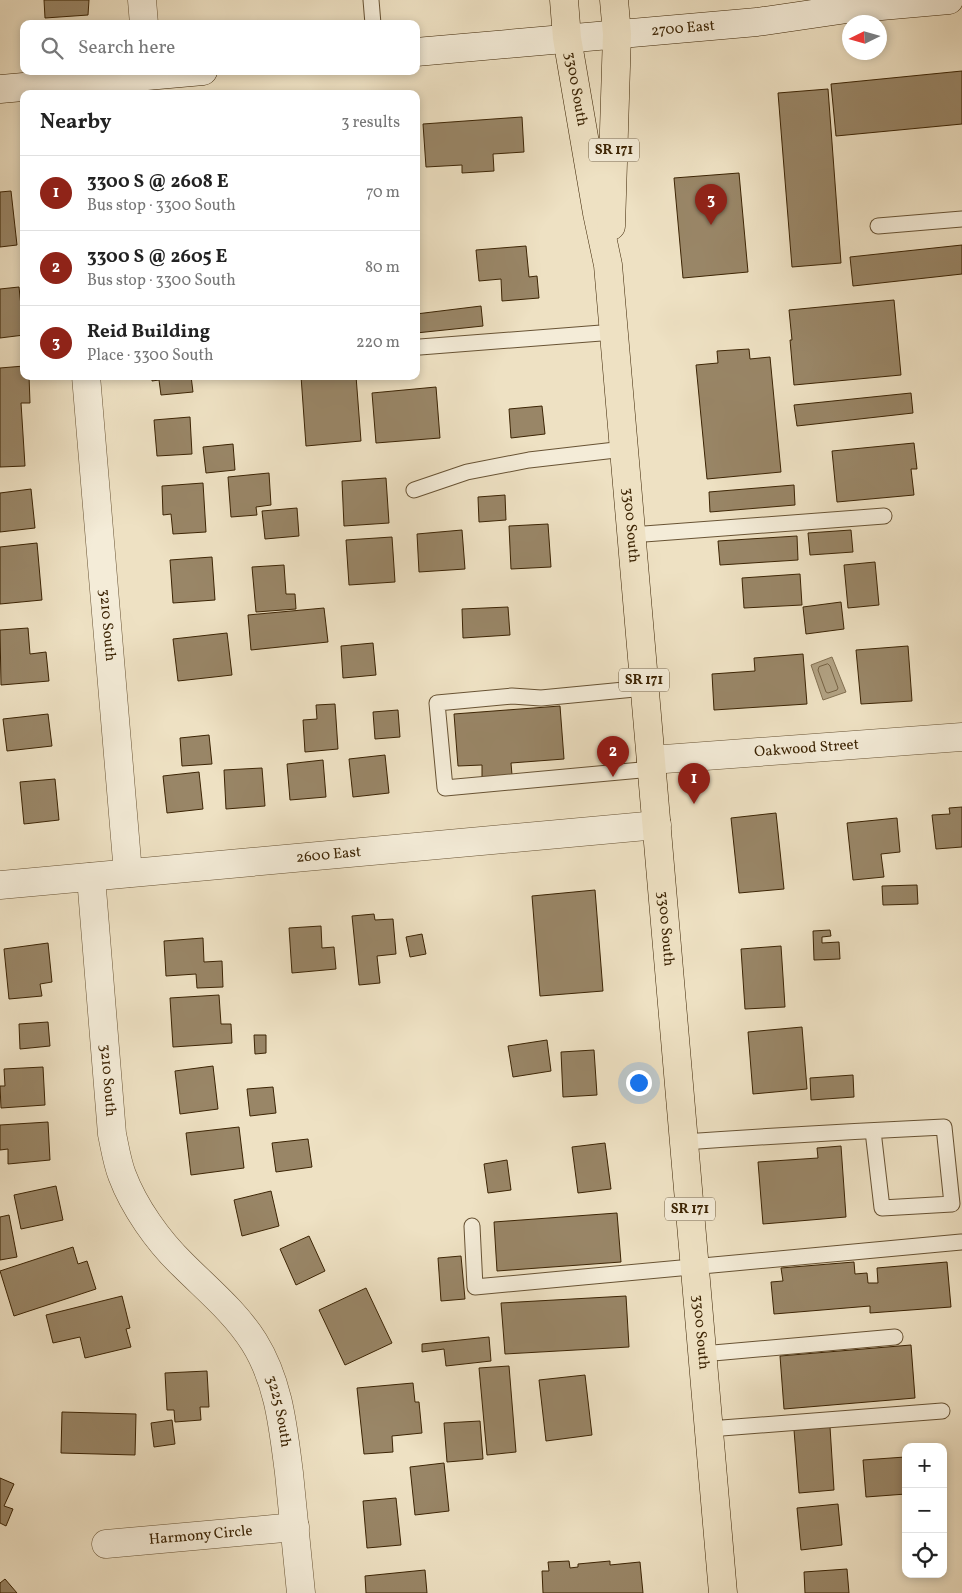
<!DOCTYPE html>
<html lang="en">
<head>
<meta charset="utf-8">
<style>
  :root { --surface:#fff; --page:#f2f2f2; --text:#222; --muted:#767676; --line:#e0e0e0; --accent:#8f2418 }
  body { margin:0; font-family:Vollkorn,serif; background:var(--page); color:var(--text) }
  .controls { position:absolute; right:15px; bottom:15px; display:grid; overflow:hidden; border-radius:10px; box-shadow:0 2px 8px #0003 }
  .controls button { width:45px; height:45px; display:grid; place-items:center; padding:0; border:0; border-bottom:1px solid var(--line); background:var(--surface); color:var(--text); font:25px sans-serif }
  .compass { position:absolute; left:842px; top:15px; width:45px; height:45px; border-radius:50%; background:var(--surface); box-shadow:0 2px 8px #0003; rotate:265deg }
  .you { position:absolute; left:638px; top:1082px; width:18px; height:18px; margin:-12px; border:4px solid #fff; border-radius:50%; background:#1a73e8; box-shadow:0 0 0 8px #1a73e833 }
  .badge { display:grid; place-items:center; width:32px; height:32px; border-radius:50%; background:var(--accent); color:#fff; font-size:16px; font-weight:700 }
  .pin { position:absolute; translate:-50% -41px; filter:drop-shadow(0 1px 2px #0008) }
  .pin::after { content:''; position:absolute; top:26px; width:18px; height:15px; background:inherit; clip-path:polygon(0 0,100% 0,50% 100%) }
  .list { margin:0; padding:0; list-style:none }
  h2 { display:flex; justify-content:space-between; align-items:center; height:65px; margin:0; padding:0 20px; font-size:21px }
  h2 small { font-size:16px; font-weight:400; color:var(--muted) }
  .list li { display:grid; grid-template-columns:32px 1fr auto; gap:15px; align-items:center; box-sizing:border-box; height:75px; padding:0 20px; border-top:1px solid var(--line) }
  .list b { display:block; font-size:19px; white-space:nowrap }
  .list p { margin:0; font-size:16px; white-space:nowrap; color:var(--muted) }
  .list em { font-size:16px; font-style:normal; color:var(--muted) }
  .icon { flex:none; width:28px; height:28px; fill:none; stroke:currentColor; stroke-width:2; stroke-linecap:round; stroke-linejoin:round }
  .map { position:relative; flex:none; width:962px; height:1593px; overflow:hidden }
  .search { position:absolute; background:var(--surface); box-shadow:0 2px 8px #0003; left:20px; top:20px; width:400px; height:55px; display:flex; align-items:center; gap:12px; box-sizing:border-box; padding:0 18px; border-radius:10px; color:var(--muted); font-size:19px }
  .panel { position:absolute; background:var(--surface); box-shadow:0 2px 8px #0003; left:20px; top:90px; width:400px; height:290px; border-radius:10px }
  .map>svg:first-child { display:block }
</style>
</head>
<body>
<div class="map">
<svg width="962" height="1593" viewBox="0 0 962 1593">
  <rect width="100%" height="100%" fill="#eee1c3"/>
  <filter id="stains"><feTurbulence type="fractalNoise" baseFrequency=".004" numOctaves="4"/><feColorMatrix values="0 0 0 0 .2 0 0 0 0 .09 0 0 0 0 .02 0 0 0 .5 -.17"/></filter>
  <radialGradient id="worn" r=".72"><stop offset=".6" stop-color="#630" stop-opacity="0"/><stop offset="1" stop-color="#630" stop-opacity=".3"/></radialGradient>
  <polygon fill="#b1a182" stroke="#826f50" points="832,657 846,692 823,700 811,665"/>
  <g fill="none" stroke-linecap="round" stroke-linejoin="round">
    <polygon stroke="#766243" stroke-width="1" points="828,664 830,666 838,688 837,690 828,693 826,692 818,670 819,667"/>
  </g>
  <g fill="#998667" stroke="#3c2404">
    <polygon points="44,0 89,0 88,15 45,18"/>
    <polygon points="962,71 962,124 836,136 831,84"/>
    <polygon points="828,89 841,263 792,267 778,93"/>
    <polygon points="522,117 524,152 493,154 494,171 462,173 462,165 426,167 423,124"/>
    <polygon points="739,173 748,272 683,278 674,178"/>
    <polygon points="11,191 17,245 0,247 0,192"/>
    <polygon points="962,245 962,274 853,286 850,257"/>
    <polygon points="526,246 529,277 537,276 539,298 502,301 501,279 479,281 476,250"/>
    <polygon points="19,287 24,335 0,338 0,289"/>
    <polygon points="894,300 901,375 794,385 790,340 792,340 789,310"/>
    <polygon points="481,306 483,326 416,333 416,314"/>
    <polygon points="749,349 750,359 770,357 781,472 707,479 696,365 718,363 717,351"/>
    <polygon points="24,366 24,376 29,376 30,403 21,403 25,466 0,467 0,368"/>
    <polygon points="152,376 191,376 193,392 161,395 159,380 152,381"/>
    <polygon points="301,376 356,376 361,441 306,446"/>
    <polygon points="436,387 440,438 376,443 372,393"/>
    <polygon points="911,393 913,413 797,426 794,405"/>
    <polygon points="542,406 545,434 511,438 509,409"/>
    <polygon points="190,417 192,454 157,456 154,420"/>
    <polygon points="914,443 917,469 911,469 914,495 837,502 832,451"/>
    <polygon points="233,444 235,470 206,473 203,447"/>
    <polygon points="269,473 271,505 256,507 257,515 231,517 228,477"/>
    <polygon points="386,478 389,523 344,526 342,481"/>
    <polygon points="203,483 206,532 173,534 171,514 163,515 162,486"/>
    <polygon points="794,485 795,505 710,512 709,492"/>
    <polygon points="31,489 35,528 0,532 0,493"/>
    <polygon points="505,495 506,520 479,522 478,497"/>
    <polygon points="297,508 299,536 265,539 262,511"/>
    <polygon points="548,524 551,567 511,569 509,526"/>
    <polygon points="462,530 465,569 419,572 417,534"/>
    <polygon points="851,530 853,552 810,555 808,533"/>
    <polygon points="797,536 798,560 720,565 718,541"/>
    <polygon points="392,537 395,582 349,585 346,540"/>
    <polygon points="37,543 42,600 0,604 0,547"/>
    <polygon points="212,557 215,600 173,603 170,560"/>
    <polygon points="875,562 879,605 848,608 844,565"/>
    <polygon points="284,565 286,594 295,594 296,609 256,612 252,567"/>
    <polygon points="800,574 802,605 744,608 742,578"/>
    <polygon points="841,602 844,629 806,634 803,607"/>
    <polygon points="508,607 510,635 463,638 462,609"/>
    <polygon points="324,608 328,642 251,650 248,615"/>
    <polygon points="28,628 30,654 46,652 49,681 1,685 0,630"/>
    <polygon points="227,633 232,675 178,681 173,639"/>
    <polygon points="373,643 376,675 343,678 341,646"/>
    <polygon points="908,646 912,701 861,704 856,650"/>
    <polygon points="803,654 807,704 714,710 712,674 755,671 754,658"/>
    <polygon points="335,704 338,749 305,752 303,720 317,719 316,705"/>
    <polygon points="560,706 564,759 511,763 512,775 482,777 482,765 458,766 454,714"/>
    <polygon points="398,710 400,737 375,739 373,712"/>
    <polygon points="48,714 52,746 7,751 3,719"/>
    <polygon points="209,735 212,764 182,766 180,738"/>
    <polygon points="385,755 389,793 353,797 349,759"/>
    <polygon points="323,760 326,797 290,800 287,764"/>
    <polygon points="262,768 265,806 226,809 224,770"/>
    <polygon points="199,772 203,809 167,813 163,776"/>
    <polygon points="55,779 59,820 24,824 20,782"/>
    <polygon points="962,807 962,847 936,849 932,815 950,814 949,808"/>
    <polygon points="776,813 784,889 739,893 731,818"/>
    <polygon points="897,818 900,852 881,854 884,877 853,880 847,823"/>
    <polygon points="917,885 918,904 883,905 882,886"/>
    <polygon points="595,890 603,991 540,996 532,896"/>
    <polygon points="374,914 375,920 393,919 396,954 377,956 380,983 359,985 352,916"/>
    <polygon points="321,926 322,948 334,947 336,969 292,973 289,928"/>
    <polygon points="830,930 831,936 822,937 822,943 839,942 840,959 814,960 813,931"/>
    <polygon points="422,934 426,954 410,957 406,937"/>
    <polygon points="203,938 204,962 222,961 223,987 197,988 196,974 166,976 164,941"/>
    <polygon points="48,943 52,982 40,984 42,996 9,999 4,949"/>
    <polygon points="781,946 785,1007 745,1009 741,949"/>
    <polygon points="219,995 221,1024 231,1024 232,1043 173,1047 170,998"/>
    <polygon points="48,1022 50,1046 20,1049 19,1024"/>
    <polygon points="802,1027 807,1089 753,1094 748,1032"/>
    <polygon points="254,1035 266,1035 266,1053 255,1054"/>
    <polygon points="547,1040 551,1071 513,1077 508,1046"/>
    <polygon points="594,1050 597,1095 563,1097 561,1052"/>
    <polygon points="213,1066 218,1109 180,1114 175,1071"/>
    <polygon points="43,1067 45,1105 1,1108 0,1086 5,1086 4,1069"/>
    <polygon points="853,1075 854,1097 811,1100 810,1078"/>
    <polygon points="273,1087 276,1113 250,1116 247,1089"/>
    <polygon points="48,1122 50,1160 8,1164 8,1149 0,1150 0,1125"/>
    <polygon points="239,1127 244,1168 191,1175 186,1133"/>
    <polygon points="308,1139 312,1167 276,1172 272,1143"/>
    <polygon points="605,1143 611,1189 578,1193 572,1147"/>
    <polygon points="841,1146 846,1217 763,1224 758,1162 818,1158 817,1148"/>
    <polygon points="507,1160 511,1190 488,1193 484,1164"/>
    <polygon points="56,1186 63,1220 21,1229 14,1195"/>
    <polygon points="271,1191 279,1226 242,1236 234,1200"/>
    <polygon points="617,1213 621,1262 497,1271 494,1222"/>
    <polygon points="9,1215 17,1257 0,1260 0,1217"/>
    <polygon points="309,1236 325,1271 296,1285 280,1249"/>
    <polygon points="73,1247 78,1264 87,1261 96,1289 14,1316 0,1271"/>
    <polygon points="461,1256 465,1299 441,1301 438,1258"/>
    <polygon points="854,1262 855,1274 867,1273 868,1283 878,1283 877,1268 947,1262 951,1307 870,1313 870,1306 774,1314 771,1282 783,1281 781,1268"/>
    <polygon points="366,1288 392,1343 345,1365 319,1310"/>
    <polygon points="122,1296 130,1328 126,1329 131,1347 85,1358 80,1337 53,1343 46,1315"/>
    <polygon points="626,1296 629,1347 505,1354 501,1303"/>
    <polygon points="489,1337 491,1361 446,1366 444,1349 422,1352 422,1344"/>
    <polygon points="911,1345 915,1398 784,1409 780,1356"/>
    <polygon points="509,1366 516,1452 487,1455 479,1368"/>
    <polygon points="207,1371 209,1407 200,1407 201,1420 175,1422 174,1410 167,1410 165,1373"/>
    <polygon points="585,1375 592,1435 546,1441 539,1380"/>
    <polygon points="413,1383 415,1402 419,1402 422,1433 392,1436 393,1452 364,1454 357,1388"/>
    <polygon points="62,1412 136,1414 135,1455 61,1453"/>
    <polygon points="172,1420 175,1444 154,1447 151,1423"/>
    <polygon points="480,1421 483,1459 447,1462 444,1423"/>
    <polygon points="830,1427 834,1490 799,1493 794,1430"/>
    <polygon points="905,1457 906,1494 866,1497 863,1460"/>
    <polygon points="444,1463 449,1511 415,1515 410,1467"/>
    <polygon points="0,1478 14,1484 4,1506 13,1509 6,1526 0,1523"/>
    <polygon points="396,1498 401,1545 367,1548 363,1501"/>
    <polygon points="838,1504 842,1545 801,1550 797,1508"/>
    <polygon points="569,1561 570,1568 578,1567 578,1564 610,1561 610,1565 640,1562 643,1593 543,1593 542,1571 549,1571 548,1562"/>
    <polygon points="847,1569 849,1593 805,1593 804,1572"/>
    <polygon points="425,1570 427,1593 366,1593 365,1576"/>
    <polygon points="5,1579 17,1593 0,1593 0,1583"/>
  </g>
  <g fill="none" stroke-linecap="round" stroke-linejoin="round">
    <defs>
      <g id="lane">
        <polyline points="371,0 373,24"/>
        <polyline points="878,226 962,219"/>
        <polyline points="420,347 614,332"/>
        <polyline points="414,490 467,472 529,460 624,449"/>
        <polyline points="631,535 884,516"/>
        <polyline points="645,688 541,698 512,696 437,703 445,788 652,769"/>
        <path d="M 684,1142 C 771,1136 858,1131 944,1127 L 952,1204 L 882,1208 L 873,1131"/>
        <polyline points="472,1226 475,1287 961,1242"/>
        <polyline points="702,1354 895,1337"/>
        <polyline points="709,1429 942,1411"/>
      </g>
      <g id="street">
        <polyline points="142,0 144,24"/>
        <path id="s1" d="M 86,376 L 128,873"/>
        <path id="s2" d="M 651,760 L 962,737"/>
        <path id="s3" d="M 91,877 L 112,1134 C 115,1148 117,1162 122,1175 C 134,1207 158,1241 183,1265 C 208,1290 235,1312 254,1342 C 279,1382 283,1427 289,1473 C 293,1513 297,1553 301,1593"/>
        <path id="s4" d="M 0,885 L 657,825"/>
        <path id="s5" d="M 106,1544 L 295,1527"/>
      </g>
      <g id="secondary">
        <path id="s6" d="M 416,52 L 757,22 L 847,9 L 949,0"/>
        <polyline points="0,89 203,71"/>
      </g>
      <g id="primary">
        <path id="s7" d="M 564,0 L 567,38 L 597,213 L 608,265 L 723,1593"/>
        <polyline points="611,226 617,34 614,0"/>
      </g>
    </defs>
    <use href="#lane" stroke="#685334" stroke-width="17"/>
    <use href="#street" stroke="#685334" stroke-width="29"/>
    <use href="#secondary" stroke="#3c2404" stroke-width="29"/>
    <use href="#primary" stroke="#3c2404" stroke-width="29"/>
    <use href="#lane" stroke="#f4ecd8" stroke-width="15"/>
    <use href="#street" stroke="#f4ecd8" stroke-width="28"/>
    <use href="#secondary" stroke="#f4ecd8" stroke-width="28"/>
    <use href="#primary" stroke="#eee1c3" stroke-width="28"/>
  </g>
  <g text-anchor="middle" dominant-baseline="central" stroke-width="4.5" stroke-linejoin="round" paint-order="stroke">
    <g fill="#f4ecd8" stroke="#736044" stroke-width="1">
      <rect x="589" y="138.5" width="50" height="23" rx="4"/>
      <rect x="619" y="668.5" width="50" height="23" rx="4"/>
      <rect x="665" y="1197.5" width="50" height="23" rx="4"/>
    </g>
    <g font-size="14" font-weight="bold" fill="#3c2404">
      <text x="614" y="150">SR 171</text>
      <text x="644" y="680">SR 171</text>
      <text x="690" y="1209">SR 171</text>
    </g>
    <g font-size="15" fill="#3c2404" stroke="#f4ecd8">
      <text stroke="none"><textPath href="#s6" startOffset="268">2700 East</textPath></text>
      <text stroke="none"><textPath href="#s7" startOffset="90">3300 South</textPath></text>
      <text stroke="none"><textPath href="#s7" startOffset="530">3300 South</textPath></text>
      <text stroke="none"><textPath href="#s1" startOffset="250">3210 South</textPath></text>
      <text stroke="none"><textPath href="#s2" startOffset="156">Oakwood Street</textPath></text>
      <text stroke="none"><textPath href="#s4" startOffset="330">2600 East</textPath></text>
      <text stroke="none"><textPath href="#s7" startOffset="935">3300 South</textPath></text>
      <text stroke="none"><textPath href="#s3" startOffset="204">3210 South</textPath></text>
      <text stroke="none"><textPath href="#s7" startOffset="1340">3300 South</textPath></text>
      <text stroke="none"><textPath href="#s3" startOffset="589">3225 South</textPath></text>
      <text stroke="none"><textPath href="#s5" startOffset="95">Harmony Circle</textPath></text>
    </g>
  </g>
  <rect width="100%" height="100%" filter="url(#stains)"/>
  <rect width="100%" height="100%" fill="url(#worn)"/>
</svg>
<div class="controls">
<button>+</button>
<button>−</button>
<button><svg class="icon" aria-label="locate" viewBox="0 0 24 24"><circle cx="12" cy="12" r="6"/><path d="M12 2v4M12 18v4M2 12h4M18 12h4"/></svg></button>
</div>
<svg class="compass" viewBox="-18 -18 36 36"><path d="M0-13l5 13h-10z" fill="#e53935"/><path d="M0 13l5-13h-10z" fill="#767676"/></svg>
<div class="you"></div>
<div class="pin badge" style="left:694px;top:804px">1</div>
<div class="pin badge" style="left:613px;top:777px">2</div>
<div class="pin badge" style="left:711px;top:225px">3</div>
<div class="search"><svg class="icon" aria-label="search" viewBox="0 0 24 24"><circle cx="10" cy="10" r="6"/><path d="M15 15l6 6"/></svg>Search here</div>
<section class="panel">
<h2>Nearby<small>3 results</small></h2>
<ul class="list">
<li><span class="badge">1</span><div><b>3300 S @ 2608 E</b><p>Bus stop · 3300 South</p></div><em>70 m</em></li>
<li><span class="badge">2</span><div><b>3300 S @ 2605 E</b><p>Bus stop · 3300 South</p></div><em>80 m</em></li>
<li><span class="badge">3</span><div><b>Reid Building</b><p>Place · 3300 South</p></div><em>220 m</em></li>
</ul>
</section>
</div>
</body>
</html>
